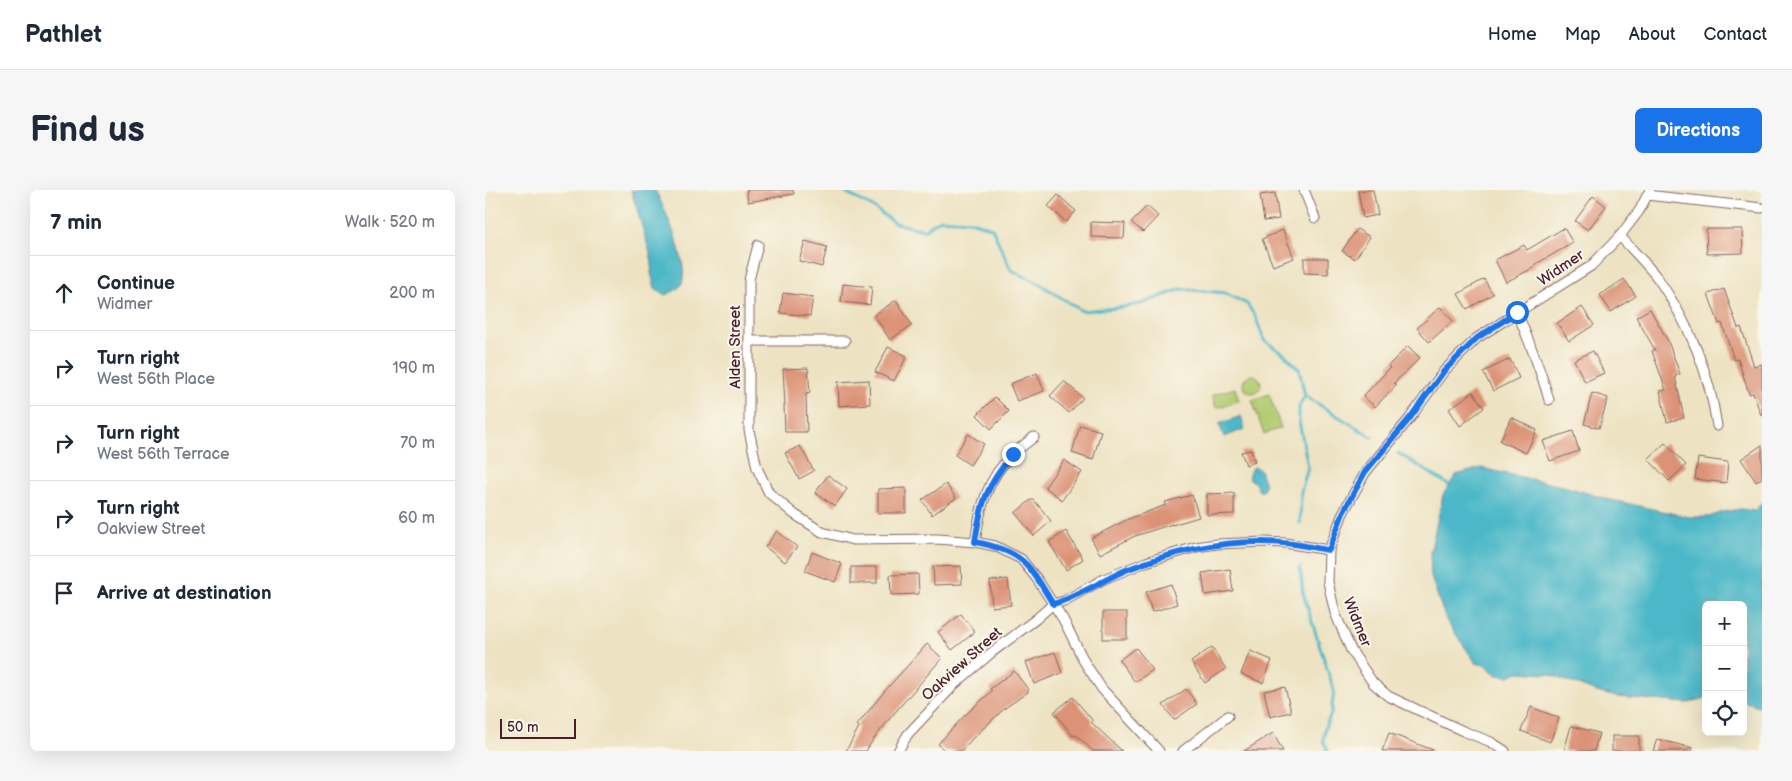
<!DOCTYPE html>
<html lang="en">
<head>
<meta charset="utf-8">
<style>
  :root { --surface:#fff; --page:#f6f6f7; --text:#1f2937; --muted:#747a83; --line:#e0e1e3; --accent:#1a73e8 }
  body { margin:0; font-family:"Balsamiq Sans",sans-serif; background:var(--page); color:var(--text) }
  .controls { position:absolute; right:15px; bottom:15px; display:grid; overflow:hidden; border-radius:8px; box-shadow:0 5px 20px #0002 }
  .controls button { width:45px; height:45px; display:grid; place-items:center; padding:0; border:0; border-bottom:1px solid var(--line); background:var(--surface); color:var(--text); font:25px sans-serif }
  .scale { position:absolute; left:15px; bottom:12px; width:76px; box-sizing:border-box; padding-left:5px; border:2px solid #4a1f2b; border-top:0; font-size:14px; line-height:18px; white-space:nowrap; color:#4a1f2b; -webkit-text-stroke:4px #fbf7ec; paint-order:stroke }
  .stop { position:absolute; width:15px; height:15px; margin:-11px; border:4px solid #1a73e8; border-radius:50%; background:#fff }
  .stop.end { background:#1a73e8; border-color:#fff; box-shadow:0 1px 5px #0008 }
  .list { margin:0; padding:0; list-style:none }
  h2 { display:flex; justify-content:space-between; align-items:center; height:65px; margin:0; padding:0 20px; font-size:21px }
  h2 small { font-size:16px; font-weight:400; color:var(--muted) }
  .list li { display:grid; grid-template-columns:32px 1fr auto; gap:15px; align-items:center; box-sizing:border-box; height:75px; padding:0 20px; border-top:1px solid var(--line) }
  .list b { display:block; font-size:19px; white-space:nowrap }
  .list p { margin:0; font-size:16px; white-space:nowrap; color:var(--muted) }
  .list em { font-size:16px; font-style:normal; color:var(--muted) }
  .icon { flex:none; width:28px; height:28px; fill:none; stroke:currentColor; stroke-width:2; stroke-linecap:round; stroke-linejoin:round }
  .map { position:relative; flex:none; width:1277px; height:561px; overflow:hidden; border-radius:8px }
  header { display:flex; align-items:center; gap:30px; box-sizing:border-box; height:70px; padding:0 25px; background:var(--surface); border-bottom:1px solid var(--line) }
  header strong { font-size:24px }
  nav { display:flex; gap:28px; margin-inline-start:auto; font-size:18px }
  .intro { display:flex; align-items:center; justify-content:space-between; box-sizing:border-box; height:120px; padding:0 30px }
  h1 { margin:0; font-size:35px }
  .button { padding:12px 22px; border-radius:8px; background:var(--accent); color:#fff; font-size:18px; font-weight:700 }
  main { display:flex; gap:30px; padding:0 30px }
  aside { flex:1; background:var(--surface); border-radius:8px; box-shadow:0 5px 20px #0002 }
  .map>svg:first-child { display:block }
</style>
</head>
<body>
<header>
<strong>Pathlet</strong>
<nav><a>Home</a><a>Map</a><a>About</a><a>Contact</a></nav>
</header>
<div class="intro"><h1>Find us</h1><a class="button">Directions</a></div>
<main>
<aside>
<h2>7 min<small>Walk · 520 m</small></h2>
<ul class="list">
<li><svg class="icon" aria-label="ahead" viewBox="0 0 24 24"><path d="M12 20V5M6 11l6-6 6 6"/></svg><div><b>Continue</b><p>Widmer</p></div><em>200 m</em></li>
<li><svg class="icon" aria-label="right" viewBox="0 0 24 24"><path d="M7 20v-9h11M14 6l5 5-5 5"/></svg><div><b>Turn right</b><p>West 56th Place</p></div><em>190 m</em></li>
<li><svg class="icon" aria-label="right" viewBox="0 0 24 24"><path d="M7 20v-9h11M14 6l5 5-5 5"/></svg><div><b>Turn right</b><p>West 56th Terrace</p></div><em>70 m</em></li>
<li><svg class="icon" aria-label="right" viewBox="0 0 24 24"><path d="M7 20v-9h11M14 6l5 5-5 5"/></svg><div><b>Turn right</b><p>Oakview Street</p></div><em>60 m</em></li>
<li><svg class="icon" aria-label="arrive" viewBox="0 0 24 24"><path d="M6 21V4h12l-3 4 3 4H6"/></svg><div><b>Arrive at destination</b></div></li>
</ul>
</aside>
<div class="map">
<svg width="1277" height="561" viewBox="0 0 1277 561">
  <rect width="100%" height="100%" fill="#fbf7ec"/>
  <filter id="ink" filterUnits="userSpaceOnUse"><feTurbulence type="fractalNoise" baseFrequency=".02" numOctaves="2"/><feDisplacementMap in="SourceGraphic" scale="10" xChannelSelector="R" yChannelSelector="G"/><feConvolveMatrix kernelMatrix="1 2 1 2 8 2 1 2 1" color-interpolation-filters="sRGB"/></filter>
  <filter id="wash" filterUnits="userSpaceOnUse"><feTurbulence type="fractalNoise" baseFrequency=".0096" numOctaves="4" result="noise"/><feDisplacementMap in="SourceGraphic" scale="20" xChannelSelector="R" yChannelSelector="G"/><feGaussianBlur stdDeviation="1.12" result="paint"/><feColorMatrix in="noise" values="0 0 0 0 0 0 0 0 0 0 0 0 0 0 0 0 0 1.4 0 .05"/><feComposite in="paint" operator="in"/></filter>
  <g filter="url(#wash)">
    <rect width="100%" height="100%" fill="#ede3c3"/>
    <g fill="#b2cd73" stroke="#7e764f">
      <circle cx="767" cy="194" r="9"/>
      <polygon points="750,198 754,211 731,218 727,205"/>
      <polygon points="784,204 796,238 779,244 767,210"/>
    </g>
    <g fill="#4cb7c8" stroke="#4b6b7a">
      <path d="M 146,0 L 170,0 C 179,17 207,78 196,95 C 193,100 185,103 180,105 L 170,98 L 166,83 L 167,72 L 165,63 Z"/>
      <polygon points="756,226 760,239 739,247 734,234"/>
      <polygon points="770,277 775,280 780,295 778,301 774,301 770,293 763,287 766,279"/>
      <polygon points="996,278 1082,297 1122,309 1204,327 1224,327 1238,322 1256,319 1269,321 1277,313 1277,517 1258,511 1258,415 1221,415 1221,508 1202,513 1132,507 1112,502 1063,484 1033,482 1024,486 1012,485 999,475 991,473 961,430 946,387 945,363 958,305 971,285"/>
    </g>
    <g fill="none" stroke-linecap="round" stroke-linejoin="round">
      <g stroke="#4cb7c8" stroke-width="3">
        <polyline points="357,1 386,16 410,33 439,40 455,29 486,31 507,38 526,80 555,94 597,121 631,118 656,114 696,99 740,103 762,114 771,128 779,150 800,165 814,179 820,206 887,247"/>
        <polyline points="913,263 964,295"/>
        <polyline points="815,333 816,302 823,277 814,231 814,216 820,206"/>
        <polyline points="815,377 818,403 849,501 846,524 840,538 838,551 843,561"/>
      </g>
    </g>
    <g id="blocks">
      <g fill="#db9276">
        <polygon points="261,0 308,0 309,4 263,12"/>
        <polygon points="879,0 888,0 893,25 878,28 873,1"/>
        <polygon points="790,3 794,29 779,31 775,5"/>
        <polygon points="573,5 591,21 581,32 563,16"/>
        <polygon points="1108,6 1121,16 1103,40 1090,31"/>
        <polygon points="662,16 673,26 658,42 646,32"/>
        <polygon points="606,32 640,33 639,48 606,47"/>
        <polygon points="1079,38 1088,53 1049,75 1050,77 1021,92 1010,70 1039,55 1042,60"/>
        <polygon points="872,39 885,47 870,69 857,61"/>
        <polygon points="1221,39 1257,39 1258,63 1222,64"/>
        <polygon points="798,40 809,68 788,76 777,49"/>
        <polygon points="320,51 342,57 337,77 314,71"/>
        <polygon points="819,68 843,68 843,84 819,83"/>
        <polygon points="999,89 1008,104 982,119 973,104"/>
        <polygon points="1139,89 1151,106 1126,122 1115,105"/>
        <polygon points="358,94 387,97 385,115 356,112"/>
        <polygon points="1239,99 1253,138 1256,137 1269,176 1277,174 1277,225 1276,225 1268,203 1264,204 1253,169 1249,170 1237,133 1234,134 1223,104"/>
        <polygon points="298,103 328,107 325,126 295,123"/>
        <polygon points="411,110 427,135 405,150 389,125"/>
        <polygon points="955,117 968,131 944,152 932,138"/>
        <polygon points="1097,117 1109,135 1084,151 1072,133"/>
        <polygon points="1165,119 1183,151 1195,184 1190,186 1199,228 1182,232 1175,201 1181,200 1167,161 1170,160 1151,127"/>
        <polygon points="923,156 935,168 909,193 911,195 890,217 878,206 905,178 903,176"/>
        <polygon points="403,157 422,166 409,191 390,182"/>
        <polygon points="1108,161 1119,183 1100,192 1089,170"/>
        <polygon points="1025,169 1034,188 1008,201 998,182"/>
        <polygon points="323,178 325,203 321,204 322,242 300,242 299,215 300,215 298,179"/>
        <polygon points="552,183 559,201 532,211 525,194"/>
        <polygon points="384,190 385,214 354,216 353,192"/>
        <polygon points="579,191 598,208 584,223 565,206"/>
        <polygon points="988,202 999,218 975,236 964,219"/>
        <polygon points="1107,203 1123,208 1114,238 1099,234"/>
        <polygon points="510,207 524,221 506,239 492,225"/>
        <polygon points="1026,227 1052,240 1041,263 1015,251"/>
        <polygon points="595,235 616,241 608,270 587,263"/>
        <polygon points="1088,241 1094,261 1065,271 1058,251"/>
        <polygon points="483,244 499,254 485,275 470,265"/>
        <polygon points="1180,253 1201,275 1184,291 1163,269"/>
        <polygon points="1277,255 1277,288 1271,292 1256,269"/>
        <polygon points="315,256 329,281 314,289 300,263"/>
        <polygon points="766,260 770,272 761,275 756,262"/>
        <polygon points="1213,268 1243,272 1241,293 1210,289"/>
        <polygon points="579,270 597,282 577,310 560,297"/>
        <polygon points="343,285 362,299 350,316 330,303"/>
        <polygon points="461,294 471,308 447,325 437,310"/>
        <polygon points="421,298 421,323 393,323 393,299"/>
        <polygon points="749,303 749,324 722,325 722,304"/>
        <polygon points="707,305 714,327 687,335 687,334 650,346 615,364 606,348 643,329 681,315 680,312"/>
        <polygon points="546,310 549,310 566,331 549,346 530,323"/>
        <polygon points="292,341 312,357 300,372 280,357"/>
        <polygon points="581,341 598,369 581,380 564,352"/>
        <polygon points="327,362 357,374 350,392 320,381"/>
        <polygon points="476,376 477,394 449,395 448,377"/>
        <rect x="366" y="377" width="26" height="16"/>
        <polygon points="745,379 748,401 720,405 717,383"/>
        <polygon points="433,384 434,404 406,405 405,385"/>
        <polygon points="523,389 526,415 507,417 505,391"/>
        <polygon points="686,394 692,414 667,422 661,402"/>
        <rect x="618" y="422" width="24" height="27"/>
        <polygon points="476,424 490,442 467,460 453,442"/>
        <polygon points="442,454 457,468 406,527 388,550 381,561 361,561 374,537 372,535 398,503"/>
        <polygon points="727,457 741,479 720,493 706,472"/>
        <polygon points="651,458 668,480 650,492 634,470"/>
        <polygon points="765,461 787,470 778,493 756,484"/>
        <polygon points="570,462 577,483 549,494 541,472"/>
        <polygon points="529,481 543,499 543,502 520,518 488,548 476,561 460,561 453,554 479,526 507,501 505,499"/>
        <polygon points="800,497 806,522 785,527 779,501"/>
        <polygon points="701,499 712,514 689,530 678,515"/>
        <polygon points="588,507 608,531 606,532 637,561 608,561 591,545 588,546 569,522"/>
        <polygon points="1046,517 1074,528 1065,552 1036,541"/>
        <polygon points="1086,536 1114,543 1109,561 1079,561"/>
        <polygon points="788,543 798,561 759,561"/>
        <polygon points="904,543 948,560 948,561 897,561"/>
        <rect x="1127" y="546" width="27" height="15"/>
        <polygon points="1172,549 1207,558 1207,561 1168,561"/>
      </g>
    </g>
  </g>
  <g filter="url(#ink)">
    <use href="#blocks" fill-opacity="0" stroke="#836460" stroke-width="1"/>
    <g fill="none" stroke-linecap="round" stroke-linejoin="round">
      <defs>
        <g id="street">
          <polyline points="819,0 830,28"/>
          <polyline points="1162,5 1277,18"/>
          <path d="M 1135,46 C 1148,61 1163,75 1174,90 C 1205,136 1224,181 1232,236"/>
          <polyline points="273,55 264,90 264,240 272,278 284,303 309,324 337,342 368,350 453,349 490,352 510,356 536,369 552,389 578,429 600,473 617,499 674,561"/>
          <path d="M 1032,122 C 1044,151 1056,180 1064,210"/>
          <polyline points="264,151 360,151"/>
          <path d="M 490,352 C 495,318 502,288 528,264 C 534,258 542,253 549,247"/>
          <polyline points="413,561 423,544 471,493 506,463 551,429 568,414 579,411 619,389 661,372 711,357 732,354 780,352 800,353 844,360"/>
          <polyline points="698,561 743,526"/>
          <polyline points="1020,561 1006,552 978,541 903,506 888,493 866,460 850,423 843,392 844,360 858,323 880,283 925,228 959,181 992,148 1106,76 1135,46 1154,21 1165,0"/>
        </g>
      </defs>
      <use href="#street" stroke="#836460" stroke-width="11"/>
      <use href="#street" stroke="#fff" stroke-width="9"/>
    </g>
  </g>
  <g fill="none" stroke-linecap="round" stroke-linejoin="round" filter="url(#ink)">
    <path stroke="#1a73e8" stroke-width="6" d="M 528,264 C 502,295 496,312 490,352 C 506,355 522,359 535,369 C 548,378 559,400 568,414 C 591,408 618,390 641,380 C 691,360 744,348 798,353 C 814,354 829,358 844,360 L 858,323 L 880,282 L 925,228 L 959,181 L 992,148 L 1032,122"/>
  </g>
  <g text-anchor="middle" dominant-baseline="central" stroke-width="4" stroke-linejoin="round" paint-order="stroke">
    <g font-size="15" fill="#4a1f2b" stroke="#fbf7ec">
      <text transform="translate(1076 78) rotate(-34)">Widmer</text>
      <text transform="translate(250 157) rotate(-90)">Alden Street</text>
      <text transform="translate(872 432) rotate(68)">Widmer</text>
      <text transform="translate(477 474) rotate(-42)">Oakview Street</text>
    </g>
  </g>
</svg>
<div class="controls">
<button>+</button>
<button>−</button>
<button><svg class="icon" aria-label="locate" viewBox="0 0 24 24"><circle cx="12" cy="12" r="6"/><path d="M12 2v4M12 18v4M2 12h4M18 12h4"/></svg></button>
</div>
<div class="scale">50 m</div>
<div class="stop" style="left:1032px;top:122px"></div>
<div class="stop end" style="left:528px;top:264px"></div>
</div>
</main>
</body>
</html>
